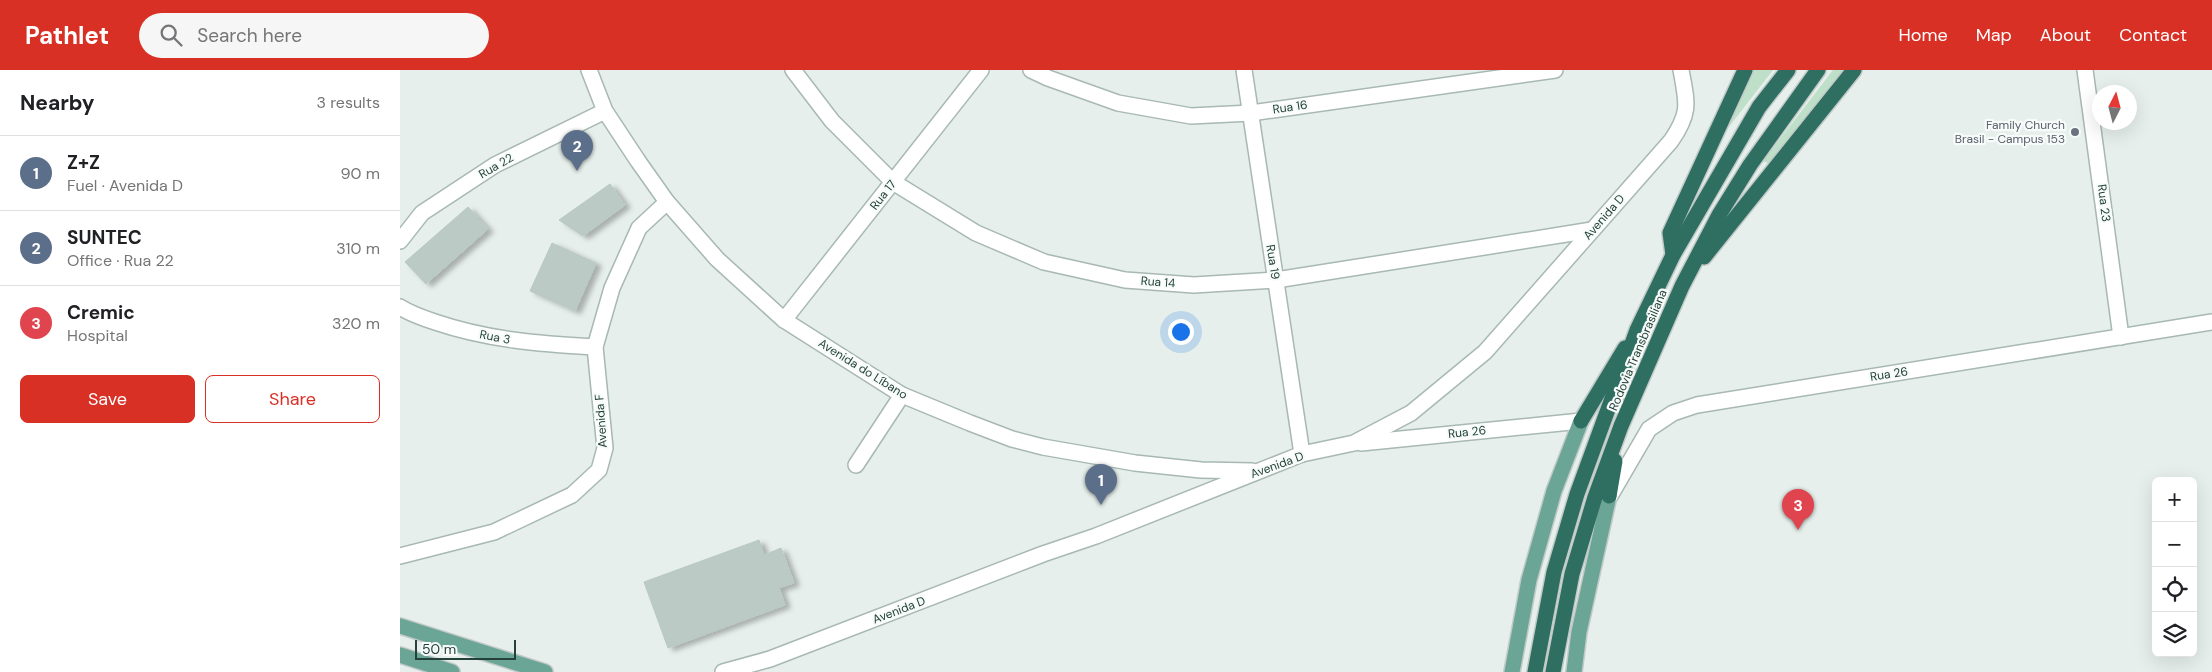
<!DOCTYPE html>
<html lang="en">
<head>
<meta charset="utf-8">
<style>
  :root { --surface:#fff; --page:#f6f6f6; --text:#202124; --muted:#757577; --line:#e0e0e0; --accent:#d93025 }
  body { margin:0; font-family:"DM Sans",sans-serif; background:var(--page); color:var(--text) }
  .controls { position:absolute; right:15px; bottom:15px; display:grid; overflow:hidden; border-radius:8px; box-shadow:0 5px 20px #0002 }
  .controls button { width:45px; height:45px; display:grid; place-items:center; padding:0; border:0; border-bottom:1px solid var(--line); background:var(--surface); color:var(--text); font:25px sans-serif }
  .compass { position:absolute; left:1692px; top:15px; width:45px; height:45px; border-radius:50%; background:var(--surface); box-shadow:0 5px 20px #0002; rotate:6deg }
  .scale { position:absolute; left:15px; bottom:12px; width:101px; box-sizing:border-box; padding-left:5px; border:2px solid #24423a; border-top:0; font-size:14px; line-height:18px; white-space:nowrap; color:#24423a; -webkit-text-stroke:4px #f7fbf9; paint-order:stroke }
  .you { position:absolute; left:780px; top:261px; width:18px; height:18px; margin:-12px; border:4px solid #fff; border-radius:50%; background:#1a73e8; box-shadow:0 0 0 8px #1a73e833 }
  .badge { display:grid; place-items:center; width:32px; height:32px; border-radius:50%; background:var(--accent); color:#fff; font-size:16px; font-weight:700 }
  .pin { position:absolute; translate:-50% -41px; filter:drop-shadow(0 1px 2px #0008) }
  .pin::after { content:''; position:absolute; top:26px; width:18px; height:15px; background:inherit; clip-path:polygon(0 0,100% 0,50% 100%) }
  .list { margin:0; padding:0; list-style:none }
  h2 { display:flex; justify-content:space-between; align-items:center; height:65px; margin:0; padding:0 20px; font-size:21px }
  h2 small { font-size:16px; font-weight:400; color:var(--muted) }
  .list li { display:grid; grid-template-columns:32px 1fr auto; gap:15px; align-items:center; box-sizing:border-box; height:75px; padding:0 20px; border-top:1px solid var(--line) }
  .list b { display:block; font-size:19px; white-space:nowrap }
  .list p { margin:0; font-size:16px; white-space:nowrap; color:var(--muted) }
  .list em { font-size:16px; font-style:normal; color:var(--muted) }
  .actions { display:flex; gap:10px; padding:15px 20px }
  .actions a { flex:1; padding:11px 0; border:1px solid var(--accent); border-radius:8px; text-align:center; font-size:18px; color:var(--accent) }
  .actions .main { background:var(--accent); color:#fff }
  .icon { flex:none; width:28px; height:28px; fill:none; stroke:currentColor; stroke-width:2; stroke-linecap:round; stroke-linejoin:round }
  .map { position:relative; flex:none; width:1812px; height:602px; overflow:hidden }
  header { display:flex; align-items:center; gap:30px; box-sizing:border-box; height:70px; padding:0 25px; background:var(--accent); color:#fff }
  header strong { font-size:24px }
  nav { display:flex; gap:28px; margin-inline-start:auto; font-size:18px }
  .search { width:350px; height:45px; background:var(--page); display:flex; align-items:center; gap:12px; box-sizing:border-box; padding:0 18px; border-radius:28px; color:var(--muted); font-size:19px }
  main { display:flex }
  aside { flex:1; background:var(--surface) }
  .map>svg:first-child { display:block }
</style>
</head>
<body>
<header>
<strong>Pathlet</strong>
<div class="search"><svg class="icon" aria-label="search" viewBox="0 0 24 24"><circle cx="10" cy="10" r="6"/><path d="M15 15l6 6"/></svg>Search here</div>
<nav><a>Home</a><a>Map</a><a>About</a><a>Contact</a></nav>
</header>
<main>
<aside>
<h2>Nearby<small>3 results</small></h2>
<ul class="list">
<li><span class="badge" style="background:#5c6f8a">1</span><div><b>Z+Z</b><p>Fuel · Avenida D</p></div><em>90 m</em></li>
<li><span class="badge" style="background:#5c6f8a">2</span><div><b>SUNTEC</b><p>Office · Rua 22</p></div><em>310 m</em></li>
<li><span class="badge" style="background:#e0444e">3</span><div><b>Cremic</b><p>Hospital</p></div><em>320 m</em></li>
</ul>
<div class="actions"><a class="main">Save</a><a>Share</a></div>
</aside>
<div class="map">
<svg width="1812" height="602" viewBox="0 0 1812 602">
  <defs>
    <filter id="shadow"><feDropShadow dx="5.5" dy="3" stdDeviation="2.5" flood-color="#0004"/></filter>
  </defs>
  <rect width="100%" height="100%" fill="#e6efeb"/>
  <g fill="#bfe0c8">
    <polygon points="1352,0 1373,0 1321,67"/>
    <polygon points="1433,0 1449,0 1370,94 1363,91"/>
  </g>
  <g fill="#bbcac4" stroke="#b8c9c2" filter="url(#shadow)">
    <polygon points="210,114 225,135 183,166 159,150"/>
    <polygon points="68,137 88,159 26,214 5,192"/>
    <polygon points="152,173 196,193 175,241 130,221"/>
    <polygon points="359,470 364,485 381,478 394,513 379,518 385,535 268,578 244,512"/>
  </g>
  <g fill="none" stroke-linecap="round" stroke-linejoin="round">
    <defs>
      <g id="minor">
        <polyline points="189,0 205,41 238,91 267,132 317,189 384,250 502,325 570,353 612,369 643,377 735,393 801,400 852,401"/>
        <polyline points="393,0 432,51 493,112 576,163 644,192 725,210 794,215 876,210 1192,160"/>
        <polyline points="631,0 648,8 718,33 791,46 851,43 1155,0"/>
        <polyline points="844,0 902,384"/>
        <polyline points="1685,0 1721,267"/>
        <polyline points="0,171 22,143 95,95 205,41"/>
        <path d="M 0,237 C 11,244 23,248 35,252 C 88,270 140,274 195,277"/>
        <polyline points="384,250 581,0"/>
        <polyline points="961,373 1181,351"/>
        <polyline points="456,395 502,325"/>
        <polyline points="1210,426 1249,359 1273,343 1297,335 1812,252"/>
        <polyline points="0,486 94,462 172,425 199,400 205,378 195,277 212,218 239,158 267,132"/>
        <path d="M 323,602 L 370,589 L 643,484 L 696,466 L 902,384 L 954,373 L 1011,343 L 1085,282 L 1271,71 C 1291,42 1287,33 1281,0"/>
      </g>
      <g id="major">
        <polyline points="0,556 145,602"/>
        <polyline points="0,585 52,602"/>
        <polyline points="1112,602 1129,510 1154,421 1181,351"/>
        <polyline points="1174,602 1179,562 1209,426"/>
      </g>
      <g id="highway">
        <polyline points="1273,185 1270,163 1345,0"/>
        <polyline points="1304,187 1454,0"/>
        <polyline points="1181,351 1225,278"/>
        <polyline points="1209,426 1215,391"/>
        <polyline points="1135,602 1154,502 1177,424 1237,260 1273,185 1359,37 1388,0"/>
        <polyline points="1153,602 1172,504 1195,427 1221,356 1282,216 1319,145 1350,95 1418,0"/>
      </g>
    </defs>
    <use href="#minor" stroke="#a8b8b2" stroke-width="18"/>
    <use href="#major" stroke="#c2cac8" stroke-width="18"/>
    <use href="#highway" stroke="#c2cac8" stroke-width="18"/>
    <use href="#minor" stroke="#fff" stroke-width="15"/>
    <use href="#major" stroke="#6aa596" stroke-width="15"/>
    <use href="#highway" stroke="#2f6f62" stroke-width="15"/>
  </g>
  <circle fill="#6b7280" stroke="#f7fbf9" stroke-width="2" cx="1675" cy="62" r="5"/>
  <g text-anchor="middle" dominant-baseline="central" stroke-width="4.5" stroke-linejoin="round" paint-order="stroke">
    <g font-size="12" fill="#24423a" stroke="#f7fbf9">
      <text transform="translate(890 37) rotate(-8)">Rua 16</text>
      <text transform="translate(96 96) rotate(-30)">Rua 22</text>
      <text transform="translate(483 125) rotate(-52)">Rua 17</text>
      <text transform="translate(1704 133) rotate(83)">Rua 23</text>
      <text transform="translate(1204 147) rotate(-49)">Avenida D</text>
      <text transform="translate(873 192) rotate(81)">Rua 19</text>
      <text transform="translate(758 212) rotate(4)">Rua 14</text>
      <text transform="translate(95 267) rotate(11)">Rua 3</text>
      <text transform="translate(1238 280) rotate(-67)">Rodovia Transbrasiliana</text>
      <text transform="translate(463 299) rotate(32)">Avenida do Líbano</text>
      <text transform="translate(1489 304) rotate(-9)">Rua 26</text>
      <text transform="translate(201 351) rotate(-94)">Avenida F</text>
      <text transform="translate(1067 362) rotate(-6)">Rua 26</text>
      <text transform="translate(877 395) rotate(-20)">Avenida D</text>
      <text transform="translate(499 540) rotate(-21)">Avenida D</text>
    </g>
    <g font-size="12" fill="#5b616d" stroke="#f7fbf9" text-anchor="end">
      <text x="1665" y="55">Family Church<tspan x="1665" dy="14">Brasil - Campus 153</tspan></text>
    </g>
  </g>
</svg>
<div class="controls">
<button>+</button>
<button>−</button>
<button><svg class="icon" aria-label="locate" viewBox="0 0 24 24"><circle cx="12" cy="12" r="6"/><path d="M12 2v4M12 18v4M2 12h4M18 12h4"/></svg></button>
<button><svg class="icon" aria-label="layers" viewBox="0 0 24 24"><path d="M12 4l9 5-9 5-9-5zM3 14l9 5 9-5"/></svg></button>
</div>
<svg class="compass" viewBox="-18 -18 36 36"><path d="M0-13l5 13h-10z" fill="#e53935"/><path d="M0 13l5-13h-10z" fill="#757577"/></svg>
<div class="scale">50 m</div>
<div class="you"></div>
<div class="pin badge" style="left:701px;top:435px;background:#5c6f8a">1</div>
<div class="pin badge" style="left:177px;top:101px;background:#5c6f8a">2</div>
<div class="pin badge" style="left:1398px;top:460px;background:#e0444e">3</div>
</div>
</main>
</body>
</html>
